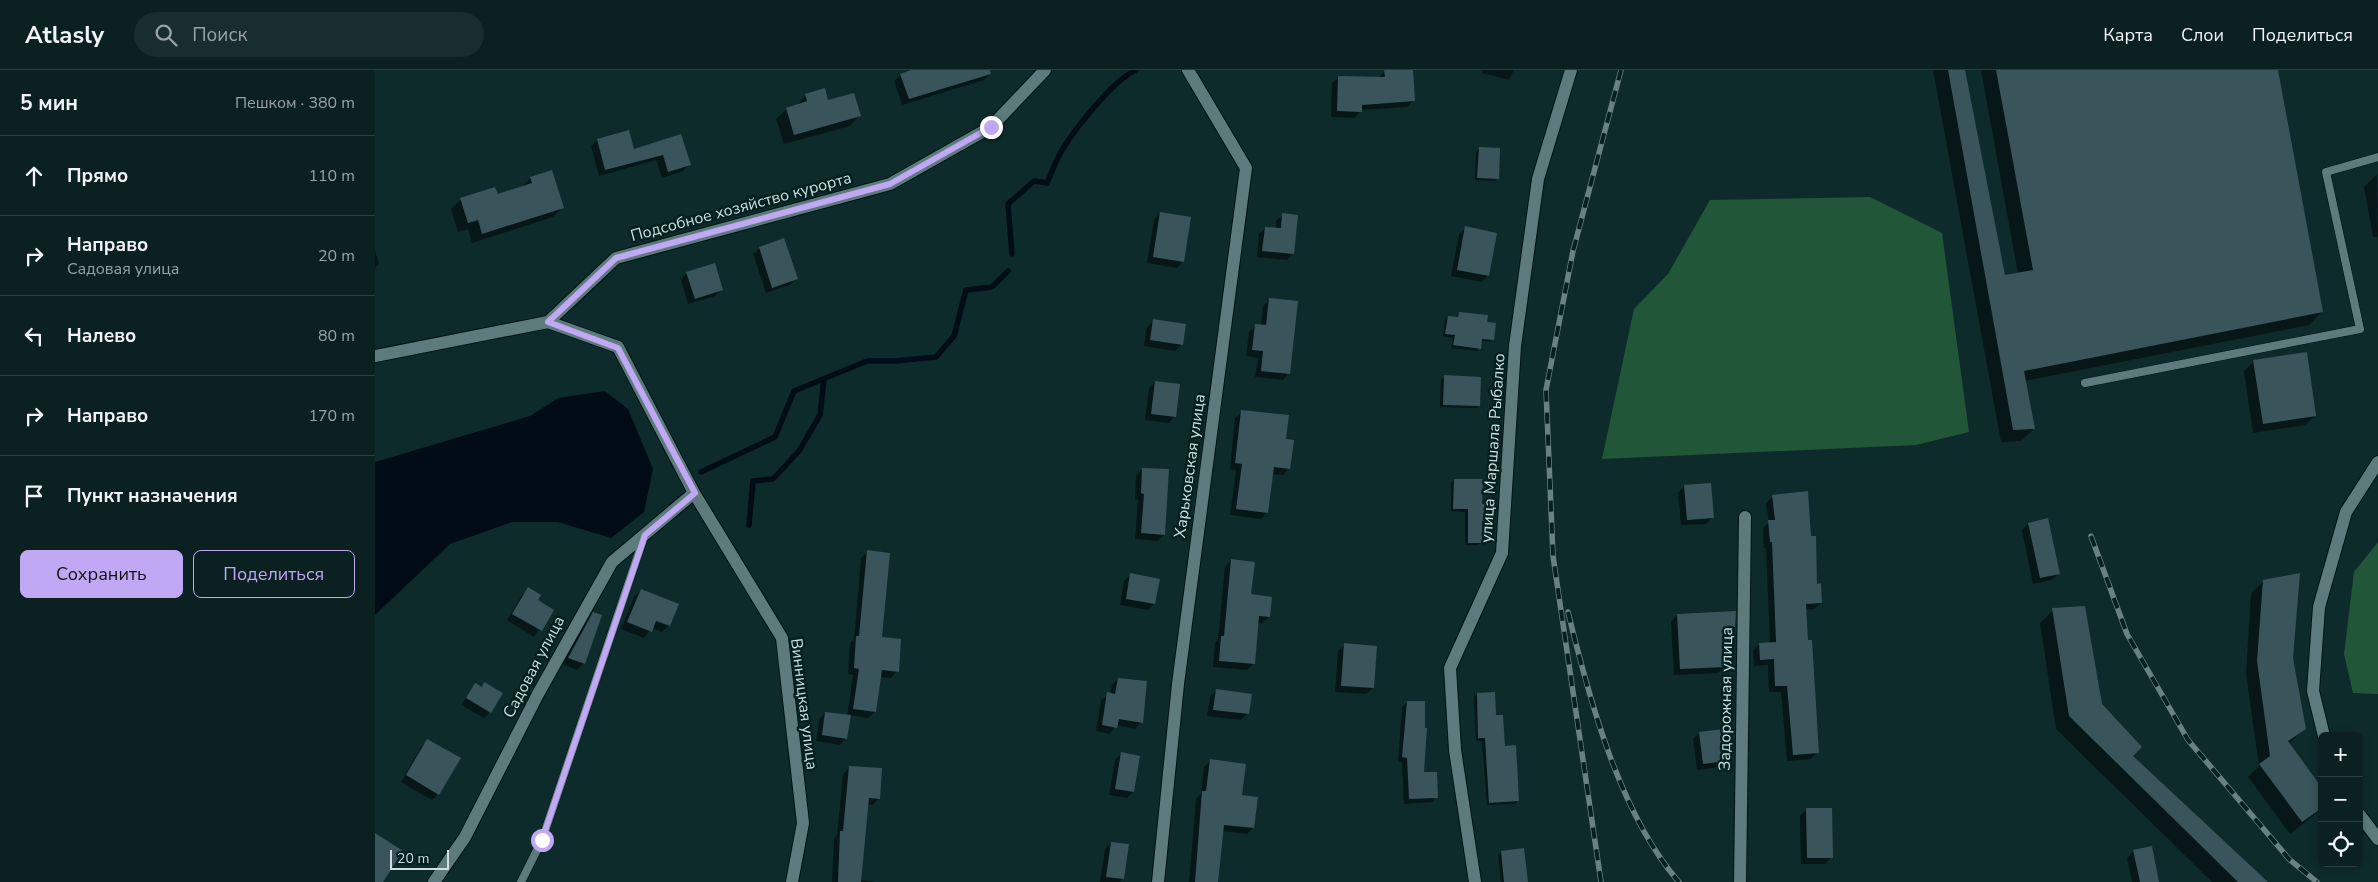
<!DOCTYPE html>
<html lang="ru">
<head>
<meta charset="utf-8">
<style>
  :root { --surface:#0a2021; --page:#182d2e; --text:#f1f3f6; --muted:#99a3a5; --line:#2a3e3f; --accent:#c0a8f4 }
  body { margin:0; font-family:"Nunito Sans",sans-serif; background:var(--page); color:var(--text) }
  .controls { position:absolute; right:15px; bottom:15px; display:grid; overflow:hidden; border-radius:8px; box-shadow:0 2px 8px #0003 }
  .controls button { width:45px; height:45px; display:grid; place-items:center; padding:0; border:0; border-bottom:1px solid var(--line); background:var(--surface); color:var(--text); font:25px sans-serif }
  .scale { position:absolute; left:15px; bottom:12px; width:59px; box-sizing:border-box; padding-left:5px; border:2px solid #cfdfe0; border-top:0; font-size:14px; line-height:18px; white-space:nowrap; color:#cfdfe0; -webkit-text-stroke:4px #042122; paint-order:stroke }
  .stop { position:absolute; width:15px; height:15px; margin:-11px; border:4px solid #c0a8f4; border-radius:50%; background:#fff }
  .stop.end { background:#c0a8f4; border-color:#fff; box-shadow:0 1px 5px #0008 }
  .list { margin:0; padding:0; list-style:none }
  h2 { display:flex; justify-content:space-between; align-items:center; height:65px; margin:0; padding:0 20px; font-size:21px }
  h2 small { font-size:16px; font-weight:400; color:var(--muted) }
  .list li { display:grid; grid-template-columns:32px 1fr auto; gap:15px; align-items:center; box-sizing:border-box; height:80px; padding:0 20px; border-top:1px solid var(--line) }
  .list b { display:block; font-size:19px; white-space:nowrap }
  .list p { margin:0; font-size:16px; white-space:nowrap; color:var(--muted) }
  .list em { font-size:16px; font-style:normal; color:var(--muted) }
  .actions { display:flex; gap:10px; padding:15px 20px }
  .actions a { flex:1; padding:11px 0; border:1px solid var(--accent); border-radius:8px; text-align:center; font-size:18px; color:var(--accent) }
  .actions .main { background:var(--accent); color:#111 }
  .icon { flex:none; width:28px; height:28px; fill:none; stroke:currentColor; stroke-width:2; stroke-linecap:round; stroke-linejoin:round }
  .map { position:relative; flex:none; width:2003px; height:812px; overflow:hidden }
  header { display:flex; align-items:center; gap:30px; box-sizing:border-box; height:70px; padding:0 25px; background:var(--surface); border-bottom:1px solid var(--line) }
  header strong { font-size:24px }
  nav { display:flex; gap:28px; margin-inline-start:auto; font-size:18px }
  .search { width:350px; height:45px; background:var(--page); display:flex; align-items:center; gap:12px; box-sizing:border-box; padding:0 18px; border-radius:28px; color:var(--muted); font-size:19px }
  main { display:flex }
  aside { flex:1; background:var(--surface) }
  .map>svg:first-child { display:block }
</style>
</head>
<body>
<header>
<strong>Atlasly</strong>
<div class="search"><svg class="icon" aria-label="search" viewBox="0 0 24 24"><circle cx="10" cy="10" r="6"/><path d="M15 15l6 6"/></svg>Поиск</div>
<nav><a>Карта</a><a>Слои</a><a>Поделиться</a></nav>
</header>
<main>
<aside>
<h2>5 мин<small>Пешком · 380 m</small></h2>
<ul class="list">
<li><svg class="icon" aria-label="ahead" viewBox="0 0 24 24"><path d="M12 20V5M6 11l6-6 6 6"/></svg><div><b>Прямо</b></div><em>110 m</em></li>
<li><svg class="icon" aria-label="right" viewBox="0 0 24 24"><path d="M7 20v-9h11M14 6l5 5-5 5"/></svg><div><b>Направо</b><p>Садовая улица</p></div><em>20 m</em></li>
<li><svg class="icon" aria-label="left" viewBox="0 0 24 24"><path d="M17 20v-9H6M10 6l-5 5 5 5"/></svg><div><b>Налево</b></div><em>80 m</em></li>
<li><svg class="icon" aria-label="right" viewBox="0 0 24 24"><path d="M7 20v-9h11M14 6l5 5-5 5"/></svg><div><b>Направо</b></div><em>170 m</em></li>
<li><svg class="icon" aria-label="arrive" viewBox="0 0 24 24"><path d="M6 21V4h12l-3 4 3 4H6"/></svg><div><b>Пункт назначения</b></div></li>
</ul>
<div class="actions"><a class="main">Сохранить</a><a>Поделиться</a></div>
</aside>
<div class="map">
<svg width="2003" height="812" viewBox="0 0 2003 812">
  <rect width="100%" height="100%" fill="#0e2b2c"/>
  <g fill="#225639">
    <polygon points="1495,127 1567,163 1594,362 1541,375 1227,389 1259,239 1293,204 1335,130"/>
    <polygon points="2003,472 2003,624 1978,623 1969,584 1979,502"/>
  </g>
  <polygon fill="#010c16" points="230,321 253,339 278,399 269,442 236,468 183,452 137,452 75,474 0,545 0,392 155,346 183,328"/>
  <g fill="#0007">
    <polygon points="542,0 615,0 616,3 609,10 527,35 519,11 526,5"/>
    <polygon points="1037,0 1039,30 1032,37 986,40 980,48 956,47 957,13 964,7 1003,8 1010,1"/>
    <polygon points="1108,0 1139,0 1134,10 1107,3"/>
    <polygon points="1558,0 1587,0 1629,206 1643,204 1606,0 1902,0 1947,242 1934,255 1650,311 1659,359 1646,371 1626,372"/>
    <polygon points="431,25 452,32 484,46 475,56 409,74 401,49 411,39 421,36"/>
    <polygon points="305,65 314,94 308,101 287,108 281,90 224,106 216,76 223,70 258,80"/>
    <polygon points="1104,79 1123,108 1120,111 1100,110 1101,82"/>
    <polygon points="2002,104 2003,167 1998,167 1989,117"/>
    <polygon points="156,108 188,137 178,147 97,173 93,159 83,162 76,139 86,129 122,125 146,117"/>
    <polygon points="785,143 808,191 802,198 772,193 779,150"/>
    <polygon points="908,145 918,184 912,190 882,187 884,164 890,158 901,159 901,151"/>
    <polygon points="1091,158 1113,206 1107,212 1076,206 1084,164"/>
    <polygon points="385,178 421,209 415,215 391,223 378,184"/>
    <polygon points="0,181 4,194 0,198"/>
    <polygon points="312,203 346,220 340,226 313,234 306,209"/>
    <polygon points="894,230 914,303 908,310 880,307 883,288 871,286 874,262 881,255 886,256 888,236"/>
    <polygon points="1084,243 1111,253 1118,270 1115,272 1106,271 1105,278 1102,281 1076,278 1078,268 1068,266 1070,250 1073,247 1081,248"/>
    <polygon points="779,250 807,274 800,281 769,276 772,257"/>
    <polygon points="1879,291 1940,346 1930,355 1878,363 1869,301"/>
    <polygon points="1069,307 1104,336 1101,338 1065,337 1066,310"/>
    <polygon points="780,312 800,346 794,353 770,350 774,318"/>
    <polygon points="867,341 910,370 914,398 908,405 897,404 892,443 886,449 855,445 861,400 855,399 860,348"/>
    <polygon points="767,399 789,465 783,471 760,469 763,430 760,429 761,406"/>
    <polygon points="1079,410 1106,435 1112,450 1106,453 1106,473 1103,475 1090,475 1090,442 1076,441 1076,413"/>
    <polygon points="1309,416 1338,447 1331,454 1306,455 1303,423"/>
    <polygon points="1398,427 1440,515 1446,533 1439,539 1430,540 1442,682 1436,689 1412,691 1406,622 1394,622 1393,595 1379,596 1378,581 1384,574 1395,573 1391,478 1389,478 1388,458 1394,452 1391,433"/>
    <polygon points="1653,454 1683,504 1677,510 1658,514 1647,460"/>
    <polygon points="493,481 505,569 522,601 516,608 505,607 500,642 493,648 475,645 471,668 465,675 441,671 444,649 450,643 472,646 478,605 473,604 475,573 479,570 486,488"/>
    <polygon points="856,490 875,525 894,547 887,553 882,553 879,593 872,600 838,597 840,573 843,570 850,497"/>
    <polygon points="755,505 779,534 773,540 745,535 749,511"/>
    <polygon points="1889,511 1917,588 1930,659 1914,673 1947,720 1947,739 1915,764 1873,707 1884,696 1871,604 1876,523"/>
    <polygon points="154,518 161,530 178,540 159,567 132,550 147,525"/>
    <polygon points="266,520 294,555 287,562 277,558 269,568 246,559 259,527"/>
    <polygon points="1678,540 1726,635 1757,686 1891,812 1837,812 1681,659 1665,553"/>
    <polygon points="218,544 209,593 202,600 187,594 212,550"/>
    <polygon points="1302,545 1359,556 1353,563 1348,564 1350,596 1343,603 1299,605 1296,552"/>
    <polygon points="970,575 998,618 991,624 960,622 963,581"/>
    <polygon points="743,609 766,652 760,659 741,655 735,664 721,661 726,630 735,624 737,615"/>
    <polygon points="110,613 115,642 109,648 86,635 100,615 105,618"/>
    <polygon points="841,621 873,643 866,650 832,646 835,627"/>
    <polygon points="1102,624 1120,646 1143,731 1140,734 1112,735 1107,671 1101,671 1099,627"/>
    <polygon points="1032,632 1048,704 1062,727 1057,732 1029,734 1027,692 1023,692 1027,637"/>
    <polygon points="1324,663 1351,690 1345,697 1322,700 1318,669"/>
    <polygon points="53,670 63,724 57,730 26,712 46,677"/>
    <polygon points="746,684 758,722 752,728 734,725 740,690"/>
    <polygon points="836,691 866,726 878,758 872,764 847,761 842,812 814,812 821,729 826,723 829,697"/>
    <polygon points="474,698 504,728 498,735 492,735 485,810 501,812 457,812 459,768 462,765 468,704"/>
    <polygon points="1432,739 1457,787 1450,794 1426,794 1425,746"/>
    <polygon points="736,773 748,808 745,812 725,812 730,779"/>
    <polygon points="1759,781 1783,812 1757,812 1752,788"/>
    <polygon points="1126,782 1151,812 1126,812 1123,785"/>
  </g>
  <g fill="none" stroke-linecap="round" stroke-linejoin="round">
    <g stroke="#010c16" stroke-width="5.5">
      <path d="M 637,184 L 633,134 L 659,111 L 672,113 C 677,102 681,90 687,80 C 700,59 738,10 761,0"/>
      <polyline points="326,402 400,367 419,321 492,291 519,291 561,287 579,266 591,220 617,217 633,201"/>
      <polyline points="374,455 378,411 398,409 424,381 445,345 449,309"/>
    </g>
  </g>
  <g fill="#39545b">
    <polygon points="536,0 615,0 616,4 534,29 525,4"/>
    <polygon points="1009,0 1038,0 1040,31 987,35 987,42 962,41 963,6 1010,7"/>
    <polygon points="1573,0 1590,0 1630,205 1658,200 1621,0 1903,0 1948,242 1649,301 1660,359 1638,360"/>
    <polygon points="450,18 453,30 479,23 486,46 419,65 411,38 432,31 430,24"/>
    <polygon points="254,60 259,79 306,64 316,95 293,102 288,85 230,100 222,69"/>
    <polygon points="1104,77 1125,78 1124,109 1102,108"/>
    <polygon points="177,100 189,138 107,164 103,150 93,153 85,128 120,117 123,124 157,113 155,107"/>
    <polygon points="785,142 816,147 809,192 778,187"/>
    <polygon points="907,143 923,145 919,184 887,181 890,157 906,158"/>
    <polygon points="1090,156 1122,163 1114,206 1082,200"/>
    <polygon points="409,168 423,209 397,218 384,177"/>
    <polygon points="340,193 348,220 320,229 311,202"/>
    <polygon points="894,228 923,231 915,304 886,301 888,281 877,280 880,254 891,255"/>
    <polygon points="1084,242 1113,245 1112,252 1121,253 1119,270 1107,269 1106,279 1078,275 1080,265 1070,264 1073,246 1083,247"/>
    <polygon points="778,249 811,254 808,275 775,270"/>
    <polygon points="1932,282 1941,346 1888,354 1878,290"/>
    <polygon points="1069,305 1106,307 1105,336 1068,335"/>
    <polygon points="780,311 805,314 801,347 776,344"/>
    <polygon points="866,340 914,345 911,369 919,370 915,399 899,397 893,443 861,439 867,394 860,393"/>
    <polygon points="767,398 794,399 790,465 766,463 769,424 766,423"/>
    <polygon points="1079,409 1108,409 1107,434 1113,434 1113,451 1107,451 1107,473 1093,473 1093,439 1078,439"/>
    <polygon points="1336,413 1339,448 1312,450 1309,415"/>
    <polygon points="1433,421 1436,466 1441,466 1442,514 1446,513 1447,533 1431,534 1433,570 1437,570 1444,683 1418,685 1412,616 1400,616 1399,589 1385,590 1384,573 1401,572 1397,472 1395,472 1393,450 1400,450 1397,425"/>
    <polygon points="1673,448 1685,504 1665,508 1653,453"/>
    <polygon points="492,480 515,483 507,567 526,569 524,602 507,600 501,642 478,639 484,599 479,598 481,566 484,566"/>
    <polygon points="856,489 880,492 876,524 897,527 895,547 884,546 880,594 844,591 846,566 849,566"/>
    <polygon points="755,503 785,509 780,534 751,529"/>
    <polygon points="1925,503 1918,588 1931,659 1913,671 1947,718 1947,738 1927,752 1884,694 1895,686 1882,591 1888,510"/>
    <polygon points="153,517 166,525 163,530 179,540 167,561 137,544"/>
    <polygon points="266,519 304,534 295,556 281,551 277,562 252,552"/>
    <polygon points="1710,536 1727,634 1767,677 1758,686 1893,812 1863,812 1694,646 1677,538"/>
    <polygon points="1361,541 1360,557 1349,560 1351,597 1305,599 1302,544"/>
    <polygon points="218,542 227,545 210,594 193,588"/>
    <polygon points="969,573 1002,576 999,618 966,616"/>
    <polygon points="743,608 772,611 768,653 744,649 742,658 727,655 732,622 740,624"/>
    <polygon points="109,612 128,623 116,643 91,628 100,613 107,617"/>
    <polygon points="841,619 877,624 874,644 838,640"/>
    <polygon points="1120,622 1121,645 1128,645 1130,676 1141,675 1144,731 1114,733 1110,668 1103,668 1102,623"/>
    <polygon points="1032,631 1050,631 1050,658 1052,658 1049,702 1062,702 1063,728 1034,729 1032,688 1027,687"/>
    <polygon points="450,642 476,645 472,669 447,665"/>
    <polygon points="1349,659 1352,691 1328,694 1324,662"/>
    <polygon points="52,669 86,688 64,725 31,705"/>
    <polygon points="746,682 765,686 759,722 740,719"/>
    <polygon points="835,689 871,694 867,725 883,727 879,758 849,755 843,812 820,812 827,721 831,721"/>
    <polygon points="474,696 507,698 505,729 494,728 486,812 463,812 465,761 468,761"/>
    <polygon points="1431,738 1457,738 1458,788 1432,788"/>
    <polygon points="0,763 28,781 8,812 0,812"/>
    <polygon points="736,772 754,774 749,809 731,807"/>
    <polygon points="1777,776 1784,812 1765,812 1758,780"/>
    <polygon points="1149,778 1153,812 1129,812 1126,781"/>
  </g>
  <g fill="none" stroke-linecap="round" stroke-linejoin="round">
    <defs>
      <g id="lane">
        <polyline points="1710,313 1985,259 1951,102 2003,87"/>
        <polyline points="146,812 167,770 269,467"/>
      </g>
      <g id="street">
        <polyline points="173,252 243,277 319,423 407,568 428,753 417,812"/>
        <polyline points="0,286 173,252 241,188 515,114 616,57 670,0"/>
        <polyline points="1949,666 1938,621 1944,537 1971,442 2003,392"/>
        <polyline points="1984,744 2003,769"/>
        <polyline points="59,812 90,767 163,624 237,492 319,423"/>
        <polyline points="783,812 803,614 871,98 813,0"/>
        <polyline points="1365,812 1370,447"/>
      </g>
      <polyline id="secondary" points="1100,812 1080,680 1075,598 1127,483 1140,276 1163,109 1196,0"/>
    </defs>
    <use href="#lane" stroke="#001314" stroke-width="9"/>
    <use href="#street" stroke="#001314" stroke-width="14"/>
    <use href="#secondary" stroke="#001314" stroke-width="14"/>
    <use href="#lane" stroke="#5d7b7c" stroke-width="8"/>
    <use href="#street" stroke="#5d7b7c" stroke-width="12"/>
    <use href="#secondary" stroke="#5d7b7c" stroke-width="12"/>
    <defs>
      <g id="rail">
        <polyline points="1716,466 1752,564 1813,670 1914,789 1942,812"/>
        <path d="M 1193,542 C 1214,628 1245,745 1304,812"/>
        <polyline points="1226,812 1178,486 1171,320 1198,181 1246,0"/>
      </g>
    </defs>
    <use href="#rail" stroke="#6a8182" stroke-width="5.5"/>
    <use href="#rail" stroke="#042122" stroke-width="4" stroke-dasharray="11" stroke-linecap="butt"/>
  </g>
  <g fill="none" stroke-linecap="round" stroke-linejoin="round">
    <polyline stroke="#c0a8f4" stroke-width="6" points="167,770 270,465 320,423 243,278 173,252 241,188 515,114 616,57"/>
  </g>
  <g text-anchor="middle" dominant-baseline="central" stroke-width="5" stroke-linejoin="round" paint-order="stroke">
    <g font-size="16" fill="#cfdfe0" stroke="#042122">
      <text transform="translate(366 137) rotate(-15)">Подсобное хозяйство курорта</text>
      <text transform="translate(1118 378) rotate(-86)">улица Маршала Рыбалко</text>
      <text transform="translate(815 396) rotate(-82)">Харьковская улица</text>
      <text transform="translate(159 597) rotate(-62)">Садовая улица</text>
      <text transform="translate(1351 629) rotate(-89)">Задорожная улица</text>
      <text transform="translate(429 634) rotate(83)">Винницкая улица</text>
    </g>
  </g>
</svg>
<div class="controls">
<button>+</button>
<button>−</button>
<button><svg class="icon" aria-label="locate" viewBox="0 0 24 24"><circle cx="12" cy="12" r="6"/><path d="M12 2v4M12 18v4M2 12h4M18 12h4"/></svg></button>
</div>
<div class="scale">20 m</div>
<div class="stop" style="left:167px;top:770px"></div>
<div class="stop end" style="left:616px;top:57px"></div>
</div>
</main>
</body>
</html>
